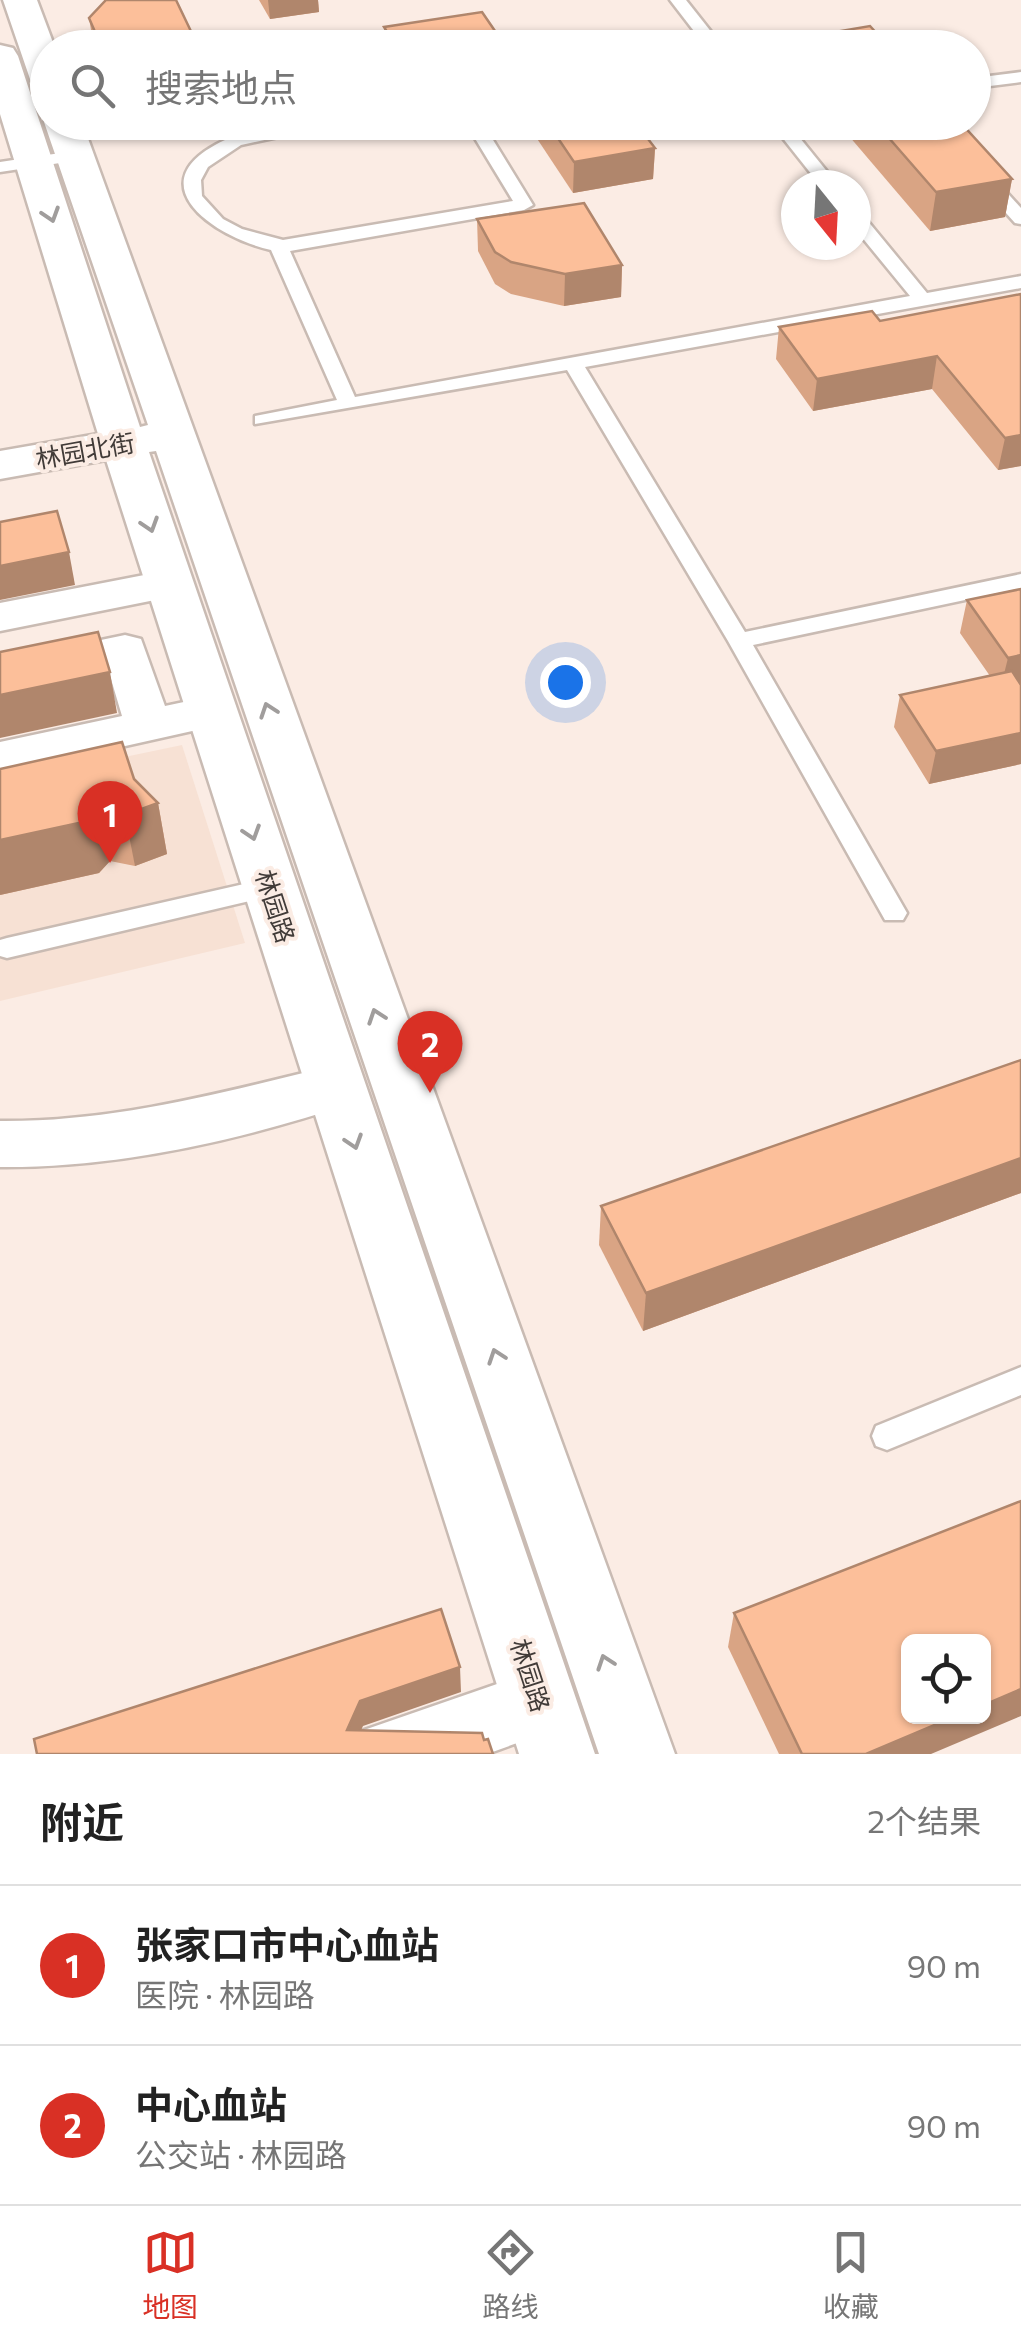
<!DOCTYPE html>
<html lang="zh">
<head>
<meta charset="utf-8">
<style>
  :root { --surface:#fff; --page:#f6f6f6; --text:#222; --muted:#767676; --line:#e0e0e0; --accent:#d93025 }
  body { margin:0; font-family:Commissioner,"Noto Sans SC",sans-serif; background:var(--page); color:var(--text) }
  .controls { position:absolute; right:30px; bottom:30px; display:grid; overflow:hidden; border-radius:15px; box-shadow:0 2px 8px #0004 }
  .controls button { width:90px; height:90px; display:grid; place-items:center; padding:0; border:0; border-bottom:2px solid var(--line); background:var(--surface); color:var(--text); font:50px sans-serif }
  .compass { position:absolute; left:781px; top:170px; width:90px; height:90px; border-radius:50%; background:var(--surface); box-shadow:0 2px 8px #0004; rotate:162deg }
  .you { position:absolute; left:565px; top:682px; width:35px; height:35px; margin:-25px; border:8px solid #fff; border-radius:50%; background:#1a73e8; box-shadow:0 0 0 15px #1a73e833 }
  .badge { display:grid; place-items:center; width:65px; height:65px; border-radius:50%; background:var(--accent); color:#fff; font-size:32px; font-weight:700 }
  .pin { position:absolute; translate:-50% -82px; filter:drop-shadow(0 2px 5px #0008) }
  .pin::after { content:''; position:absolute; top:52px; width:35px; height:30px; background:inherit; clip-path:polygon(0 0,100% 0,50% 100%) }
  .list { margin:0; padding:0; list-style:none }
  h2 { display:flex; justify-content:space-between; align-items:center; height:130px; margin:0; padding:0 40px; font-size:42px }
  h2 small { font-size:32px; font-weight:400; color:var(--muted) }
  .list li { display:grid; grid-template-columns:65px 1fr auto; gap:30px; align-items:center; box-sizing:border-box; height:160px; padding:0 40px; border-top:2px solid var(--line) }
  .list b { display:block; font-size:38px; white-space:nowrap }
  .list p { margin:0; font-size:32px; white-space:nowrap; color:var(--muted) }
  .list em { font-size:32px; font-style:normal; color:var(--muted) }
  .icon { flex:none; width:55px; height:55px; fill:none; stroke:currentColor; stroke-width:2; stroke-linecap:round; stroke-linejoin:round }
  .map { position:relative; flex:none; width:1021px; height:1754px; overflow:hidden }
  .search { position:absolute; background:var(--surface); box-shadow:0 2px 8px #0004; left:30px; right:30px; top:30px; height:110px; display:flex; align-items:center; gap:25px; box-sizing:border-box; padding:0 35px; border-radius:55px; color:var(--muted); font-size:38px }
  .sheet { height:450px; background:var(--surface) }
  nav { display:flex; justify-content:space-around; align-items:center; box-sizing:border-box; height:140px; border-top:2px solid var(--line); background:var(--surface); font-size:28px; color:var(--muted) }
  nav a { display:grid; justify-items:center; gap:5px }
  nav .on { color:var(--accent) }
  .map>svg:first-child { display:block }
</style>
</head>
<body>
<div class="map">
<svg width="1021" height="1754" viewBox="0 0 1021 1754">
  <rect width="100%" height="100%" fill="#fbece4"/>
  <polygon fill="#f7e1d4" points="182,745 245,943 0,1001 0,783"/>
  <g fill="none" stroke-linecap="round" stroke-linejoin="round">
    <defs>
      <g id="lane">
        <polygon points="670,0 686,0 724,48 707,48"/>
        <polygon points="301,43 314,45 316,48 293,48"/>
        <polygon points="1021,72 1021,82 974,88 974,78"/>
        <path d="M 349,122 L 241,145 L 208,167 L 201,180 L 202,196 L 223,219 L 242,229 L 283,240 L 513,201 L 465,122 L 482,122 L 533,205 L 524,210 L 290,251 L 355,397 L 910,296 L 856,230 L 856,213 L 862,214 L 927,293 L 1021,276 L 1021,288 L 585,367 L 745,632 L 1021,574 L 1021,588 L 753,645 L 907,913 L 903,920 L 885,920 L 728,641 L 567,370 L 255,424 L 255,416 L 337,400 L 271,250 C 213,237 134,182 225,140 C 264,122 307,122 349,122 Z"/>
        <polygon points="770,122 787,122 838,185 820,185"/>
        <polygon points="74,151 83,156 80,160 0,172 0,162"/>
        <polygon points="984,173 990,174 1021,208 1021,224 1015,223 978,182 978,174"/>
        <polygon points="270,878 279,880 283,887 279,894 7,958 0,956 0,940 7,938"/>
        <polygon points="1021,1367 1021,1395 887,1450 876,1446 872,1436 876,1426"/>
      </g>
      <g id="street">
        <polygon points="170,570 185,574 192,584 185,594 0,631 0,603"/>
        <polygon points="125,635 141,639 165,706 212,696 228,701 235,712 228,723 0,774 0,742 122,716 108,669 0,691 0,661"/>
        <path d="M 336,1065 L 355,1072 L 363,1087 L 355,1102 C 242,1140 119,1168 0,1167 L 0,1121 C 116,1122 224,1092 336,1065 Z"/>
        <polygon points="540,1669 564,1678 574,1702 564,1726 487,1754 354,1754 364,1730"/>
      </g>
      <g id="secondary">
        <polygon points="3,0 37,0 55,48 48,48 48,90 35,87 30,79"/>
        <polygon points="0,45 13,48 18,56 140,427 148,425 44,122 48,117 48,122 82,122 675,1754 599,1754 156,451 149,452 595,1754 519,1754 106,460 0,479 0,451 98,434 0,114"/>
      </g>
    </defs>
    <use href="#lane" stroke="#c9bbb3" stroke-width="5"/>
    <use href="#street" stroke="#c9bbb3" stroke-width="5"/>
    <use href="#secondary" stroke="#c9bbb3" stroke-width="5"/>
    <use href="#lane" fill="#fff" fill-rule="evenodd"/>
    <use href="#street" fill="#fff" fill-rule="evenodd"/>
    <use href="#secondary" fill="#fff" fill-rule="evenodd"/>
  </g>
  <g fill="#d9a484">
    <polygon points="259,0 318,0 319,12 270,19"/>
    <polygon points="89,18 198,48 94,48"/>
    <polygon points="384,27 506,47 385,48"/>
    <polygon points="799,38 890,48 798,48"/>
    <polygon points="526,122 635,122 655,148 653,179 573,193"/>
    <polygon points="837,122 960,122 1012,179 1005,217 930,231"/>
    <polygon points="477,219 622,265 621,297 564,306 511,294 495,284 478,251"/>
    <polygon points="1021,294 1021,466 998,470 932,389 813,411 776,359 779,327 880,321"/>
    <polygon points="1021,589 1021,764 929,784 894,727 900,695 990,676 960,633 967,600"/>
    <polygon points="134,779 158,803 167,854 135,866 110,861 99,873 0,895"/>
    <polygon points="1021,1060 1021,1193 643,1331 599,1245 601,1206"/>
    <polygon points="734,1613 931,1754 779,1754 728,1647"/>
  </g>
  <g fill="#b0866c">
    <polygon points="268,0 318,0 319,12 270,19"/>
    <polygon points="217,122 271,122 218,132"/>
    <polygon points="655,148 653,179 573,193 574,162"/>
    <polygon points="1012,179 1005,217 930,231 936,192"/>
    <polygon points="622,265 621,297 564,306 565,274"/>
    <polygon points="937,356 932,389 813,411 817,379"/>
    <polygon points="1021,435 1021,466 998,470 1005,438"/>
    <polygon points="69,552 75,585 0,600 0,566"/>
    <polygon points="1021,655 1021,686 1000,690 1008,658"/>
    <polygon points="110,672 117,713 0,738 0,695"/>
    <polygon points="1021,733 1021,764 929,784 936,751"/>
    <polygon points="158,803 167,854 135,866 125,815"/>
    <polygon points="100,809 110,861 99,873 0,895 0,840"/>
    <polygon points="1021,1158 1021,1193 643,1331 646,1293"/>
    <polygon points="460,1667 461,1692 363,1726 351,1754 347,1730 360,1701"/>
    <polygon points="1021,1689 1021,1716 931,1754 866,1754 956,1716 984,1716 984,1705"/>
  </g>
  <g fill="#fcbf9a" stroke="#b0866c" stroke-width="2.5">
    <polygon points="106,0 176,0 198,46 102,48 89,18"/>
    <polygon points="482,12 506,47 397,48 384,27"/>
    <polygon points="870,26 890,48 808,48 799,38"/>
    <polygon points="547,122 635,122 655,148 574,162"/>
    <polygon points="875,122 960,122 1012,179 936,192"/>
    <polygon points="584,203 622,265 565,274 511,262 495,252 477,219"/>
    <polygon points="1021,294 1021,435 1005,438 937,356 817,379 779,327 872,311 880,321"/>
    <polygon points="57,511 69,552 0,566 0,522"/>
    <polygon points="1021,589 1021,655 1008,658 967,600"/>
    <polygon points="98,632 110,672 0,695 0,652"/>
    <polygon points="1012,671 1021,685 1021,733 936,751 900,695"/>
    <polygon points="122,742 134,779 158,803 125,815 100,809 88,821 0,840 0,769"/>
    <polygon points="1021,1060 1021,1158 646,1293 601,1206"/>
    <polygon points="1021,1501 1021,1689 984,1705 984,1642 908,1642 908,1716 956,1716 866,1754 802,1754 734,1613"/>
    <polygon points="441,1609 460,1667 360,1701 347,1730 482,1733 484,1740 488,1739 493,1754 37,1754 34,1739"/>
  </g>
  <defs><path id="oneway-chevron" d="M-2-3.5L2.5 0L-2 3.5" fill="none" stroke-width="1.6" stroke-linecap="round" stroke-linejoin="round" transform="scale(2.5)"/></defs>
  <g stroke="#a09d9c">
    <use href="#oneway-chevron" transform="translate(51 215) rotate(72)"/>
    <use href="#oneway-chevron" transform="translate(150 525) rotate(72)"/>
    <use href="#oneway-chevron" transform="translate(268 710) rotate(-109)"/>
    <use href="#oneway-chevron" transform="translate(252 833) rotate(72)"/>
    <use href="#oneway-chevron" transform="translate(376 1016) rotate(-109)"/>
    <use href="#oneway-chevron" transform="translate(354 1142) rotate(72)"/>
    <use href="#oneway-chevron" transform="translate(496 1356) rotate(-109)"/>
    <use href="#oneway-chevron" transform="translate(605 1662) rotate(-109)"/>
  </g>
  <g text-anchor="middle" dominant-baseline="central" stroke-width="8" stroke-linejoin="round" paint-order="stroke">
    <g font-size="25" fill="#413b38" stroke="#fbece4">
      <text transform="translate(85 450) rotate(-10)">林园北街</text>
      <text transform="translate(276 906) rotate(72)">林园路</text>
      <text transform="translate(531 1675) rotate(72)">林园路</text>
    </g>
  </g>
</svg>
<div class="controls">
<button><svg class="icon" aria-label="locate" viewBox="0 0 24 24"><circle cx="12" cy="12" r="6"/><path d="M12 2v4M12 18v4M2 12h4M18 12h4"/></svg></button>
</div>
<svg class="compass" viewBox="-18 -18 36 36"><path d="M0-13l5 13h-10z" fill="#e53935"/><path d="M0 13l5-13h-10z" fill="#767676"/></svg>
<div class="you"></div>
<div class="pin badge" style="left:110px;top:863px">1</div>
<div class="pin badge" style="left:430px;top:1093px">2</div>
<div class="search"><svg class="icon" aria-label="search" viewBox="0 0 24 24"><circle cx="10" cy="10" r="6"/><path d="M15 15l6 6"/></svg>搜索地点</div>
</div>
<section class="sheet">
<h2>附近<small>2个结果</small></h2>
<ul class="list">
<li><span class="badge">1</span><div><b>张家口市中心血站</b><p>医院 · 林园路</p></div><em>90 m</em></li>
<li><span class="badge">2</span><div><b>中心血站</b><p>公交站 · 林园路</p></div><em>90 m</em></li>
</ul>
</section>
<nav>
<a class="on"><svg class="icon" aria-label="map" viewBox="0 0 24 24"><path d="M3 6l6-2 6 2 6-2v14l-6 2-6-2-6 2zM9 4v14M15 6v14"/></svg>地图</a>
<a><svg class="icon" aria-label="directions" viewBox="0 0 24 24"><path d="M12 3l9 9-9 9-9-9zM9 14v-3h6M13 9l2 2-2 2"/></svg>路线</a>
<a><svg class="icon" aria-label="saved" viewBox="0 0 24 24"><path d="M7 4h10v16l-5-4-5 4z"/></svg>收藏</a>
</nav>
</body>
</html>
